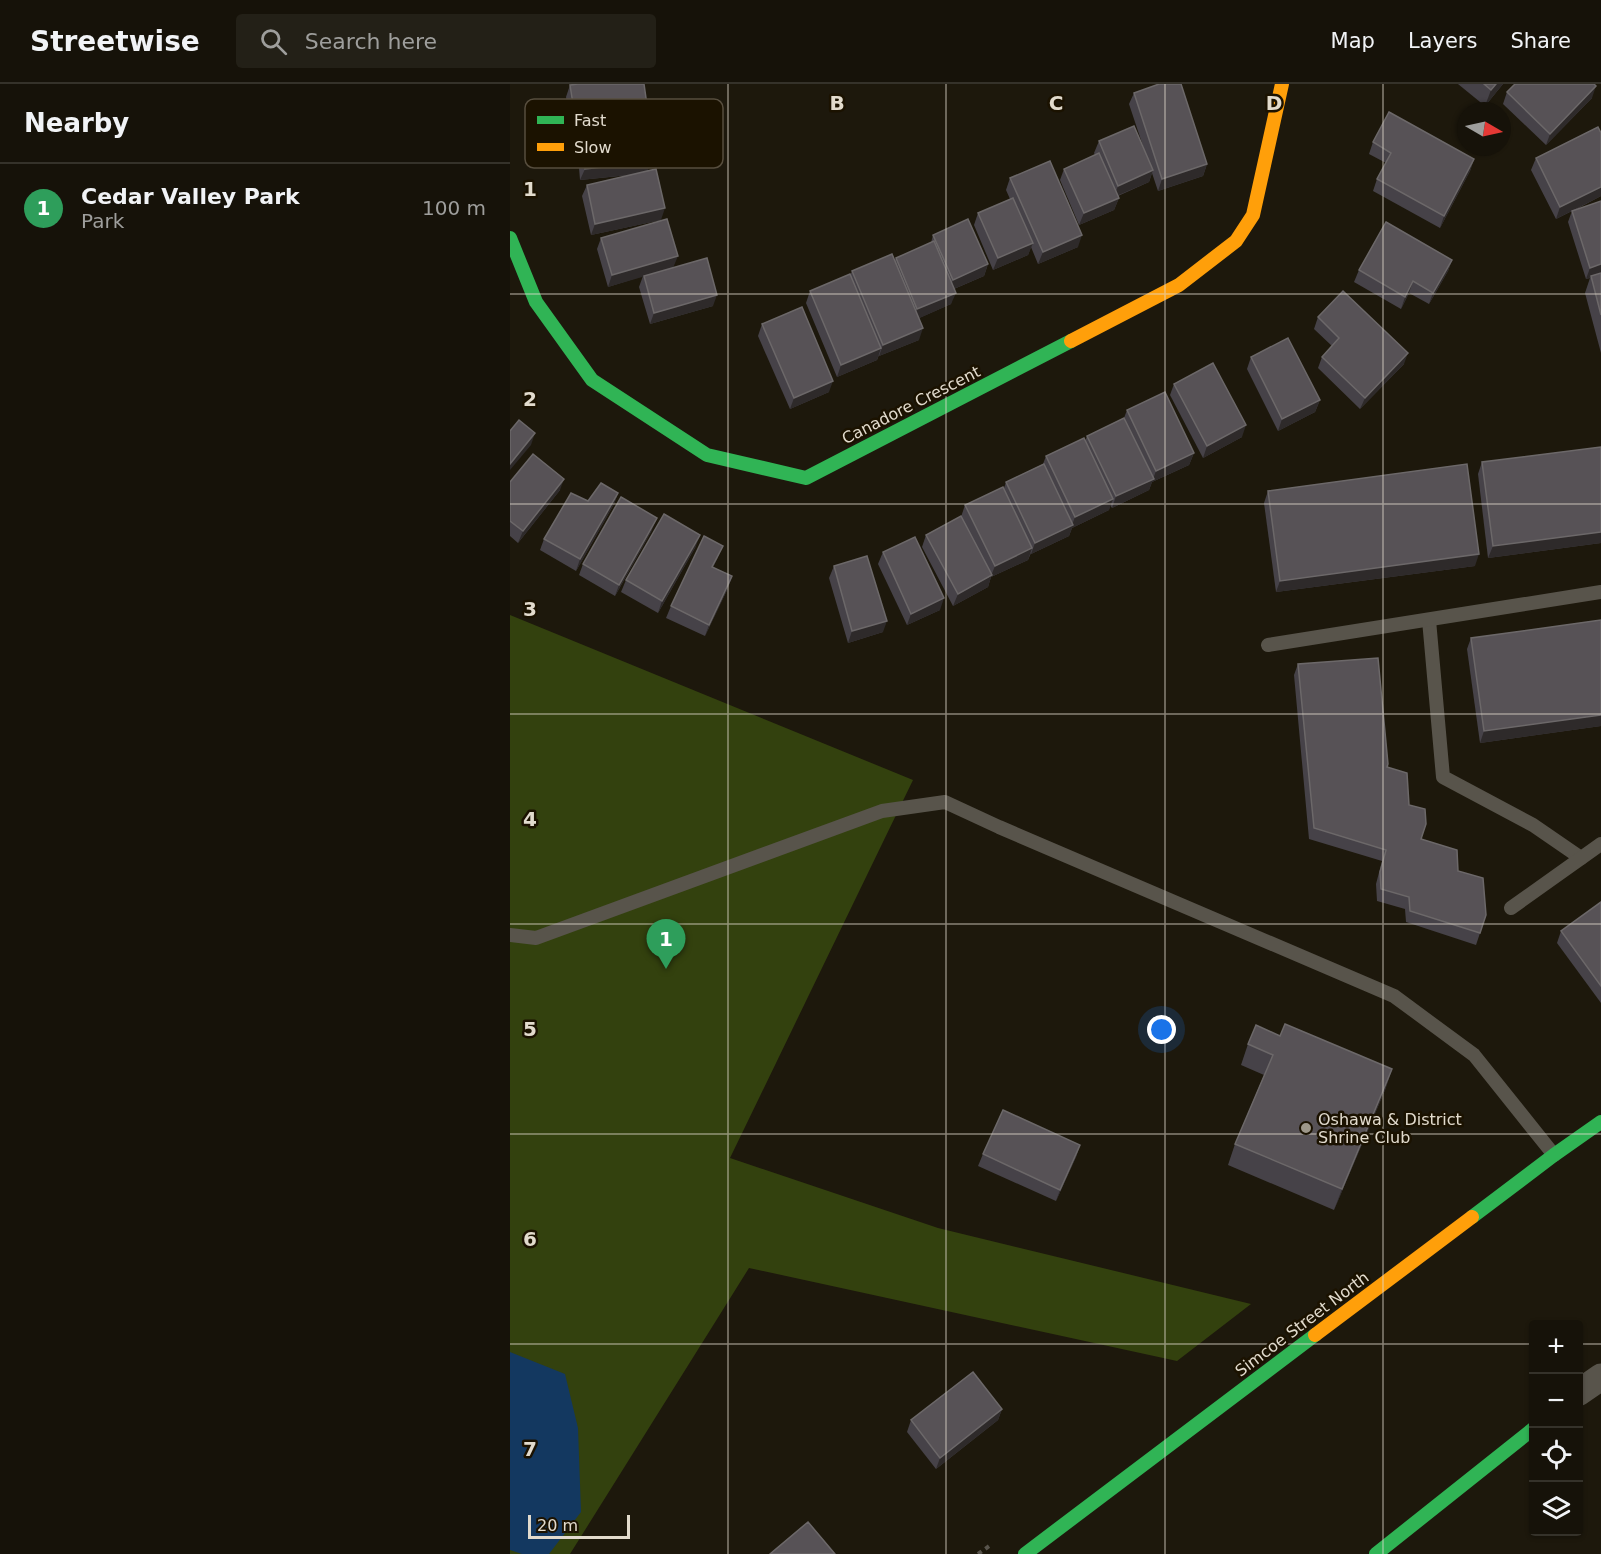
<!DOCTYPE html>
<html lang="en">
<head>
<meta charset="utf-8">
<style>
  :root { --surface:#161209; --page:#232017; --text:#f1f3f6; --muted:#9e9e9c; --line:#35322a; --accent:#ea580c }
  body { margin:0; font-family:"DejaVu Sans",sans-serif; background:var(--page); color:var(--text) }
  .controls { position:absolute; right:18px; bottom:18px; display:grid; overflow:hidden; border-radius:6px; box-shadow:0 2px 4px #0004 }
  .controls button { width:54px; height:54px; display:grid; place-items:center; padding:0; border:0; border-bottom:2px solid var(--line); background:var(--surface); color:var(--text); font:30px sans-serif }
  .compass { position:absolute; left:947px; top:18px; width:54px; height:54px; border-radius:50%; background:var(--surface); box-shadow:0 2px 4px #0004; rotate:99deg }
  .scale { position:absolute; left:18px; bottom:15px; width:102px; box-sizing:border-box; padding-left:6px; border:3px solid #e2dbcd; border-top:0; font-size:16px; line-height:21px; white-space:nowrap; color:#e2dbcd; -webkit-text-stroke:4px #1b1200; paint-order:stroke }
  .you { position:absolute; left:652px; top:946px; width:21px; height:21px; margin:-15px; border:4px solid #fff; border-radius:50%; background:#1a73e8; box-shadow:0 0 0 9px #1a73e833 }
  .badge { display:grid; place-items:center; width:39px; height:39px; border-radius:50%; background:var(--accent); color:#fff; font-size:20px; font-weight:700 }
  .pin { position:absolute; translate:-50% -50px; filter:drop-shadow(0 2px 3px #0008) }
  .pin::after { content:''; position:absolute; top:32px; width:21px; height:18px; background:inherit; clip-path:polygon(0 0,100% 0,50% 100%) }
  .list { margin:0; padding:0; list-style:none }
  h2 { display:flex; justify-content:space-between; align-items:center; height:78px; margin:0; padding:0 24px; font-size:26px }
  h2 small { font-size:20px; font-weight:400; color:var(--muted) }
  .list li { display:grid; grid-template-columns:39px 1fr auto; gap:18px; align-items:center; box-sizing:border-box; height:90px; padding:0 24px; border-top:2px solid var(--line) }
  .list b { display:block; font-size:22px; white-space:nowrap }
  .list p { margin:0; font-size:20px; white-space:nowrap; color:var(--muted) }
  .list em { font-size:20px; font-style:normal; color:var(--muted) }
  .icon { flex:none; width:33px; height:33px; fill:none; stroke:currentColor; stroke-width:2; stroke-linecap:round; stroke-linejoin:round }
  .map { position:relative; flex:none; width:1091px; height:1470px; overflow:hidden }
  header { display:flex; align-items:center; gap:36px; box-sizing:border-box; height:84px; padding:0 30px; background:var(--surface); border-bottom:2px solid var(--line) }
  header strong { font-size:28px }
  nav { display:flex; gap:33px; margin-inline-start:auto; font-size:21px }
  .search { width:420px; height:54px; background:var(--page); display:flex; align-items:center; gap:15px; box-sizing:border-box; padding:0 21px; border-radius:6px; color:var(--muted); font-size:22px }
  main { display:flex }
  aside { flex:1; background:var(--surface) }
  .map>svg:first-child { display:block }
</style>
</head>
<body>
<header>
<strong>Streetwise</strong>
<div class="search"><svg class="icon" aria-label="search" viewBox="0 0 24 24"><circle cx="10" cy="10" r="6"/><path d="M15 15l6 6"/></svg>Search here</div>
<nav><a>Map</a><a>Layers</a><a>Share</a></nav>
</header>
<main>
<aside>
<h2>Nearby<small></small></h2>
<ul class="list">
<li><span class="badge" style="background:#2e9e5b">1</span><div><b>Cedar Valley Park</b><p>Park</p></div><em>100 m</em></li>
</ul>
</aside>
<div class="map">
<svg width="1091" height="1470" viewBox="0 0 1091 1470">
  <rect width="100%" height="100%" fill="#1d180c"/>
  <polygon fill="#33410e" points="0,531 403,696 220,1074 428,1144 741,1220 667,1277 239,1184 60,1470 0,1470"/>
  <polygon fill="#133860" points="0,1268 55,1290 68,1344 71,1428 39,1470 12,1470 0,1466"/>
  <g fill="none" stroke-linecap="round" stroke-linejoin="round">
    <polyline stroke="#58544c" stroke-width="4" stroke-dasharray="4.5 4.5" stroke-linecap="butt" points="468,1470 482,1460"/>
    <g stroke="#58544b" stroke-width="14">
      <polyline points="919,536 933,693 1023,741 1071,774"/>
      <polyline points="758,561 1091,508"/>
      <polyline points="1001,824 1091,760"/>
      <polyline points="0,851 26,854 372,727 435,718 489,743 884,912 964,971 1044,1071"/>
    </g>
    <polyline stroke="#58544b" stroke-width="27" points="1068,1309 1091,1293"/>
    <g stroke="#30b455" stroke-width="14">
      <polyline points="0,154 26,218 82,296 197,371 296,394 561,257"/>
      <polyline points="962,1133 1044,1071 1091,1038"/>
      <polyline points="515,1470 805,1251"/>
      <polyline points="866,1470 1023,1345"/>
    </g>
    <g stroke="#ff9f0a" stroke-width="14">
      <polyline points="561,257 669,201 726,157 743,131 772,0"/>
      <polyline points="805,1251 962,1133"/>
    </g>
  </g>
  <g fill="#464248">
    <polygon points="948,0 993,0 975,22"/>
    <polygon points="60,1 134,40 75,48 138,87 151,136 81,151 72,112 77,101 120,91 70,96 67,60 71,49 62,50 56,13"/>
    <polygon points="997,8 1082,14 1036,61 993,20"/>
    <polygon points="624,9 697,80 693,92 648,107 642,89 639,98 608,112 609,114 604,126 569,141 550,96 554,85 585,71 584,69 589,57 635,68 619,20"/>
    <polygon points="863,58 964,75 960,87 930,144 863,107 867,95 876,79 859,70"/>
    <polygon points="1026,74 1091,112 1063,127 1091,117 1091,269 1075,209 1080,194 1076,195 1058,138 1062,127 1046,135 1021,86"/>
    <polygon points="500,94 568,163 528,180 521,163 518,171 483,186 464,141 468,129 500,115 496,106"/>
    <polygon points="423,151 478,180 474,192 444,205 441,220 409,234 409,256 369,272 369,271 367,276 327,293 296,219 300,207 340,192 342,187 384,177 386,174 421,159"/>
    <polygon points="91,154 163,183 203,222 140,240 129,203 133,192 98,203 87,165"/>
    <polygon points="942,176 938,187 919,220 899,209 891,225 844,198 849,186"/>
    <polygon points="808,233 894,280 850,325 808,284 812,273 822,262 804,245"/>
    <polygon points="252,240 319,308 280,325 248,252"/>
    <polygon points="741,273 810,316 805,328 768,347 737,285"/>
    <polygon points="664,300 732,353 693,374 660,311"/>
    <polygon points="617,326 684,369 679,381 642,398 639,406 602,424 600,421 599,426 562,444 559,452 521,470 521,469 518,476 481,493 478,503 443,522 412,463 416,451 451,433 455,421 494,404 496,398 533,380 536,372 575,357 577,352 614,334"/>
    <polygon points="1091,363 1091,459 978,474 968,390 972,378"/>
    <polygon points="0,398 50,406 8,459 0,452"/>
    <polygon points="758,407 965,482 766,508 754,419"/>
    <polygon points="108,409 104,420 66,487 30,466 34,455 78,417"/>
    <polygon points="142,446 105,512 69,491 73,480"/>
    <polygon points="186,462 148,529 111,508 116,496"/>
    <polygon points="373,468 430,526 397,541 368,480"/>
    <polygon points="208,473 203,483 222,492 218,504 195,552 156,534 161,522"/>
    <polygon points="324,482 373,548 338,559 319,494"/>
    <polygon points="1091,536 1091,642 970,659 957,565 961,554"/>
    <polygon points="788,580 877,683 899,721 911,755 948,787 970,849 966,861 896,838 895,825 867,817 866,800 872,777 799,755 784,591"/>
    <polygon points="1091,818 1091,919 1047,859 1051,847"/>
    <polygon points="738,960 882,985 875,1006 824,1126 718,1081 725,1060 754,991 731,981"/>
    <polygon points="570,1061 566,1073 546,1117 468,1082 473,1070"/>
    <polygon points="492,1325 488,1336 426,1385 397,1348 401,1336"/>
  </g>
  <g fill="#2e2a2a">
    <polygon points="986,0 993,0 975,22 981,6"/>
    <polygon points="1086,2 1082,14 1036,61 1040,50"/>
    <polygon points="138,28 134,40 62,50 66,39"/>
    <polygon points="964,75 960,87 930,144 934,132"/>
    <polygon points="141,78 137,89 70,96 75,85"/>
    <polygon points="697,80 693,92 648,107 652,95"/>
    <polygon points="643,86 639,98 604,113 608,102"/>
    <polygon points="1091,103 1091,112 1046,135 1050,123"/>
    <polygon points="609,114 604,126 569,141 574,129"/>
    <polygon points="155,124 151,136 81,151 85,140"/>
    <polygon points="572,151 568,163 528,180 533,168"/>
    <polygon points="523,159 518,171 483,186 488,174"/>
    <polygon points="168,172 163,184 98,203 102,191"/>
    <polygon points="942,176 938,187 919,220 923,209"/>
    <polygon points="478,180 474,192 439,207 443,196"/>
    <polygon points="1091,180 1091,190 1076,195 1080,184"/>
    <polygon points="903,197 899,209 891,225 895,213"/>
    <polygon points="446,209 441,220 403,237 407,225"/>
    <polygon points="207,211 203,222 140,240 144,229"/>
    <polygon points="413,244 409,256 369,272 373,261"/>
    <polygon points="371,264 367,276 327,293 331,281"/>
    <polygon points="898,269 894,280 850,325 855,314"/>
    <polygon points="323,297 319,308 280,325 284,314"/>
    <polygon points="810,316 805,328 768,347 772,335"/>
    <polygon points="736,341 732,353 693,374 697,362"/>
    <polygon points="25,349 21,361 0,386 0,380"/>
    <polygon points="684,369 679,381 642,398 639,406 602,424 606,412 643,395 646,387"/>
    <polygon points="54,395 50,406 8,459 13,447"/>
    <polygon points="108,409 104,420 66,487 70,475"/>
    <polygon points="603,415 599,426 562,444 559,452 521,470 525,459 562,441 565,433"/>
    <polygon points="147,434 142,446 105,512 109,501"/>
    <polygon points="1091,448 1091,459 978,474 983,462"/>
    <polygon points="190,451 186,462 148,529 152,517"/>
    <polygon points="213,462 208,473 198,494 202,483"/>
    <polygon points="522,464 518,476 481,493 478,503 443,522 448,510 481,492 485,482"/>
    <polygon points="969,470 965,482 766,508 770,497"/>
    <polygon points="222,492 218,504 195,552 199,541"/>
    <polygon points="434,514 430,526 397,541 401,530"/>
    <polygon points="377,537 373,548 338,559 342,547"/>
    <polygon points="1091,631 1091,642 970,659 974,647"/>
    <polygon points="882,985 875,1006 824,1126 832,1105"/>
    <polygon points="570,1061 566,1073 546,1117 550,1106"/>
    <polygon points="492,1325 488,1336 426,1385 430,1374"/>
  </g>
  <g fill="#575256" stroke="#6c6869" stroke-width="1.5">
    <polygon points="68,0 134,0 138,28 66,39 60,1"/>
    <polygon points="649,0 671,0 697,80 652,95 624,9"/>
    <polygon points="974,0 986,0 981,6"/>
    <polygon points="1005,0 1084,0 1086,2 1040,50 997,8"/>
    <polygon points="879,28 964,75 934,132 867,95 881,69 863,58"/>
    <polygon points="138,42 141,78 75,85 71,49"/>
    <polygon points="624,42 643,86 608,102 589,57"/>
    <polygon points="1088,43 1091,49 1091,103 1050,123 1026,74"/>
    <polygon points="589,69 609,114 574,129 554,85"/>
    <polygon points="540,77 572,151 533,168 500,94"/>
    <polygon points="146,85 155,124 85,140 77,101"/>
    <polygon points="503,114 523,159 488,174 468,129"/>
    <polygon points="1091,117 1091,180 1080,184 1062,127"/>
    <polygon points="157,135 168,172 102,191 91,154"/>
    <polygon points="458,135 478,180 443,196 423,151"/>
    <polygon points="876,138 942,176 923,209 903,197 895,213 849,186"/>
    <polygon points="424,157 446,209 407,225 386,174"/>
    <polygon points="382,170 413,244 373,261 342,187"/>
    <polygon points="197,174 207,211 144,229 134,192"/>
    <polygon points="1091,189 1091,231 1081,192"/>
    <polygon points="340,190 371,264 331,281 300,207"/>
    <polygon points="833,207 898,269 855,314 812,273 829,254 808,233"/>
    <polygon points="292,223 323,297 284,314 252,240"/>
    <polygon points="778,254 810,316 772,335 741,273"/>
    <polygon points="703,279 736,341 697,362 664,300"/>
    <polygon points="655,308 684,369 646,387 617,326"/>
    <polygon points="614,334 644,395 606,412 577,352"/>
    <polygon points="9,336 25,349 0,380 0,347"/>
    <polygon points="574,354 603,415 565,433 536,372"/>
    <polygon points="1091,363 1091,448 983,462 972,378"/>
    <polygon points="23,370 54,395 13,447 0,437 0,398"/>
    <polygon points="534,380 563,441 525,459 496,398"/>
    <polygon points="957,380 969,470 770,497 758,407"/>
    <polygon points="91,399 108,409 70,475 34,455 61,409 78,417"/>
    <polygon points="493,403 522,464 485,482 455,421"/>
    <polygon points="111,413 147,434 109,501 73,480"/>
    <polygon points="154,430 190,451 152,517 116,496"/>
    <polygon points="451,432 482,491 448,510 416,451"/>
    <polygon points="194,452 213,462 202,483 222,492 199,541 161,522"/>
    <polygon points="405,453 434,514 401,530 373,468"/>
    <polygon points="357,472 377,537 342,547 324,482"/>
    <polygon points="1091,536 1091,631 974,647 961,554"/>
    <polygon points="868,574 878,680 877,683 897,689 899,721 915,725 916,740 911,755 947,766 948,787 973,794 976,831 970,849 900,827 899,813 871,805 870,788 876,766 804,744 788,580"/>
    <polygon points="1091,818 1091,902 1051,847"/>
    <polygon points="775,940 882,985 832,1105 725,1060 763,971 738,960 746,941 770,952"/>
    <polygon points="493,1026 570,1061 550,1106 473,1070"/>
    <polygon points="463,1288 492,1325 430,1374 401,1336"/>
    <polygon points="298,1438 325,1470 260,1470"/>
  </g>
  <path fill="none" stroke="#e2dbcd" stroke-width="1.5" stroke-opacity="0.55" d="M 218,0 L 218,1470M 436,0 L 436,1470M 655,0 L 655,1470M 873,0 L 873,1470M 0,210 L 1091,210M 0,420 L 1091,420M 0,630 L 1091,630M 0,840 L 1091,840M 0,1050 L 1091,1050M 0,1260 L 1023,1260M 1068,1260 L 1091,1260"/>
  <circle fill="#9d9789" stroke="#1b1200" stroke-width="2" cx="796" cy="1044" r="6"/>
  <g text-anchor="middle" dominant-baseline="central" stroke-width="5" stroke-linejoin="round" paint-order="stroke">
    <g font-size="16" fill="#e2dbcd" stroke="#1b1200">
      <text transform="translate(401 321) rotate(-27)">Canadore Crescent</text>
      <text transform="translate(792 1240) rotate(-37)">Simcoe Street North</text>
    </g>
    <g font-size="16" fill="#e2dbcd" stroke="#1b1200" text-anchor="start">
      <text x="808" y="1035">Oshawa &amp; District<tspan x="808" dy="18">Shrine Club</tspan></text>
    </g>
  </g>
  <rect x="15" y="15" width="198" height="69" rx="9" fill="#1b1200" stroke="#574e3e" stroke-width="1.5"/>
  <rect x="27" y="32" width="27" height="8" fill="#30b455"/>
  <rect x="27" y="59" width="27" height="8" fill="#ff9f0a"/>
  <g font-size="16" fill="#e2dbcd">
    <text x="64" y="42">Fast</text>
    <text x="64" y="69">Slow</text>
  </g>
  <g font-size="20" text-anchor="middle" font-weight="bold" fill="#e2dbcd" stroke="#1b1200" stroke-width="5" stroke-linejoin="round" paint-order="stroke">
    <text x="327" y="26">B</text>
    <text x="546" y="26">C</text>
    <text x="764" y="26">D</text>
    <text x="20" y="112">1</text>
    <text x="20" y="322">2</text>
    <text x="20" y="532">3</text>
    <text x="20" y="742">4</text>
    <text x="20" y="952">5</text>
    <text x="20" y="1162">6</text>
    <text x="20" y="1372">7</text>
  </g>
</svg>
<div class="controls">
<button>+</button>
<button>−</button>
<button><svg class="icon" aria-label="locate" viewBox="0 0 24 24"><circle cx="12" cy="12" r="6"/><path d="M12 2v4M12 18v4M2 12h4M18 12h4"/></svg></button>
<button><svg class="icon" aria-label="layers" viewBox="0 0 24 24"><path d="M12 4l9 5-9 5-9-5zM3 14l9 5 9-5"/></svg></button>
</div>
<svg class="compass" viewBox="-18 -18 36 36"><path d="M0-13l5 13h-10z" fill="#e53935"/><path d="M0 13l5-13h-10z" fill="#9e9e9c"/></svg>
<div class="scale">20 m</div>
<div class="you"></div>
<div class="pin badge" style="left:156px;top:885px;background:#2e9e5b">1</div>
</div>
</main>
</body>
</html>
